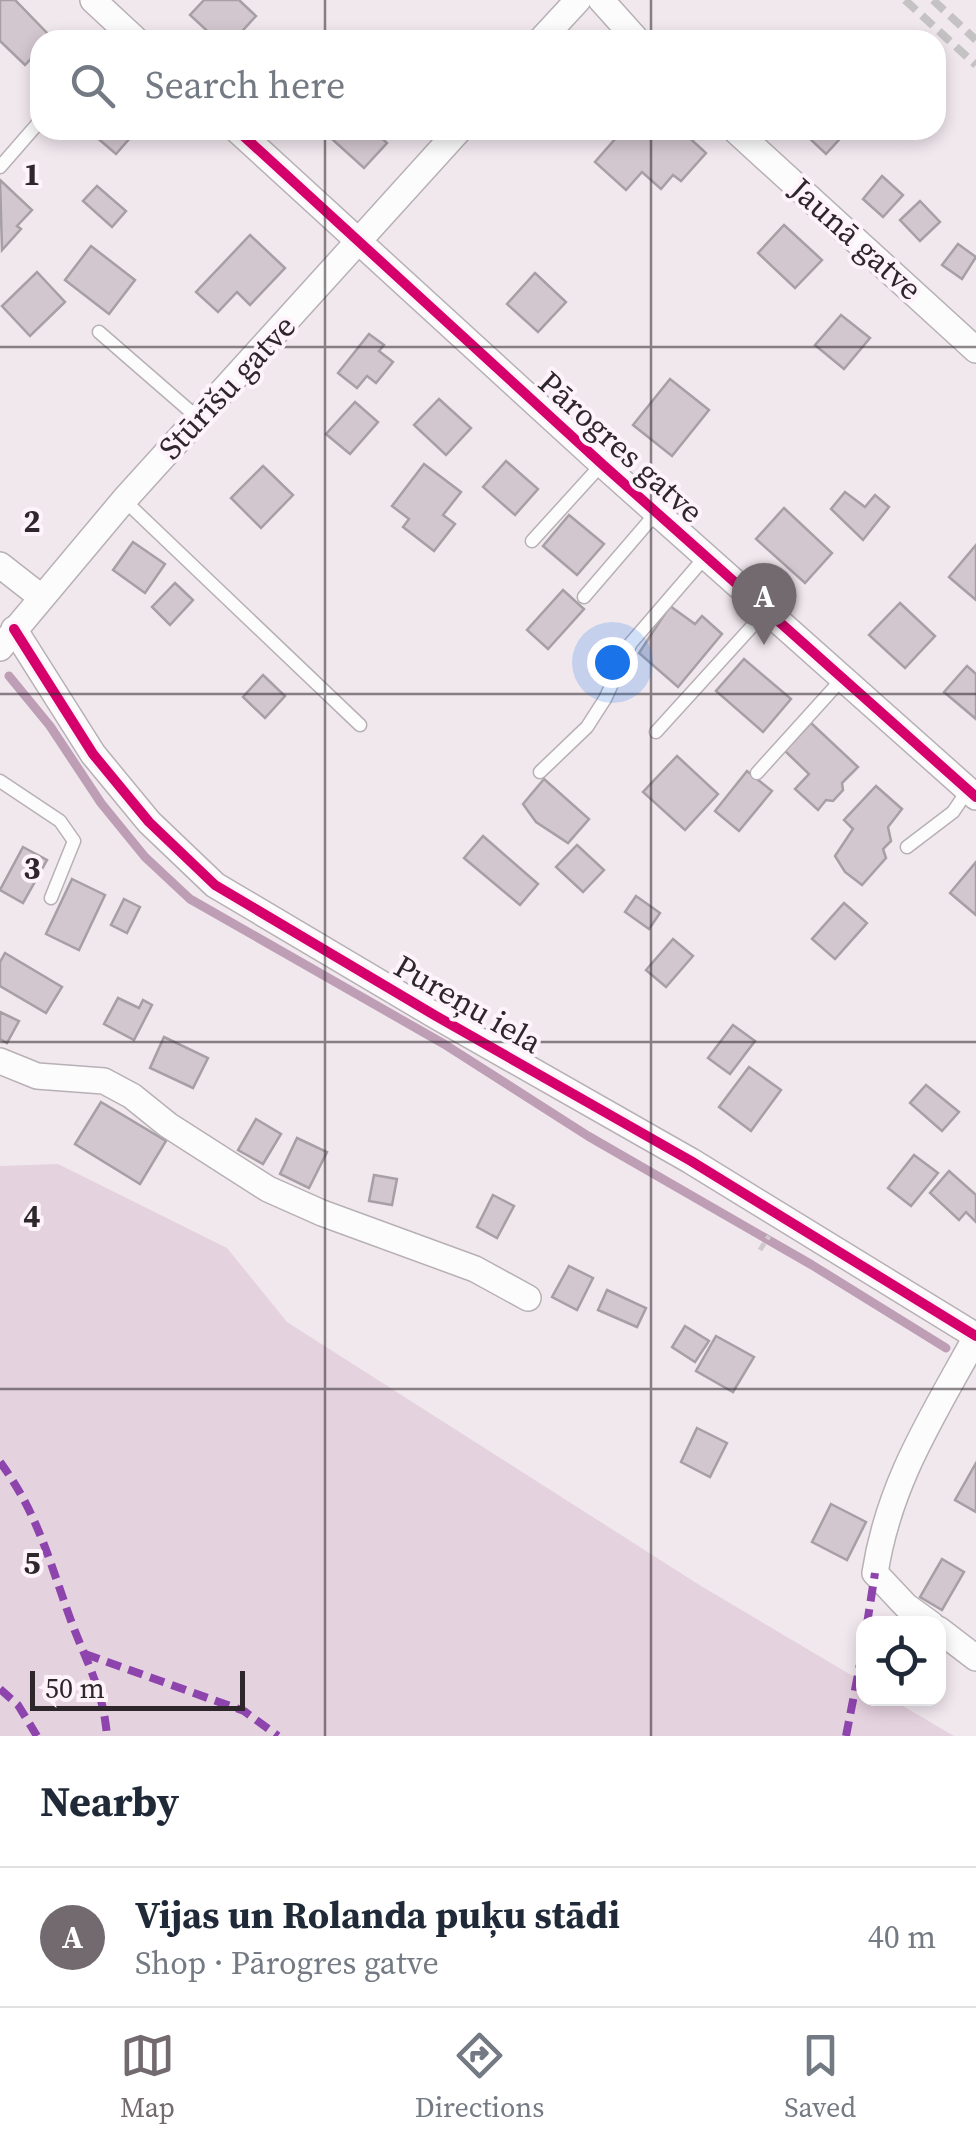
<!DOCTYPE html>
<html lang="en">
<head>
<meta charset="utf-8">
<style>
  :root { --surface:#fff; --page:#f6f6f7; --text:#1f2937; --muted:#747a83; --line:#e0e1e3; --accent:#726a6f }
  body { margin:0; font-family:"Source Serif 4",serif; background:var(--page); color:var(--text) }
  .controls { position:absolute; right:30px; bottom:30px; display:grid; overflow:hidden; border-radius:20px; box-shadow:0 5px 15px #0003 }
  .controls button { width:90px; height:90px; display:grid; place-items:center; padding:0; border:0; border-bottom:2px solid var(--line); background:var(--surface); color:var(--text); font:50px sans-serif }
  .scale { position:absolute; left:30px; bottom:25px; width:215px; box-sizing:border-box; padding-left:10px; border:5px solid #2d262b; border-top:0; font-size:28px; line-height:35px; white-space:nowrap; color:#2d262b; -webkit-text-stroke:8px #fef3fa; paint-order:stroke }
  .you { position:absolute; left:612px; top:662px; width:35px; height:35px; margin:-25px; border:8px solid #fff; border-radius:50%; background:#1a73e8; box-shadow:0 0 0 15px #1a73e833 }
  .badge { display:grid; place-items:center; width:65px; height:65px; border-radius:50%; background:var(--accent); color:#fff; font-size:32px; font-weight:700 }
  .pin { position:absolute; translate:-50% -82px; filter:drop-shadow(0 2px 5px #0008) }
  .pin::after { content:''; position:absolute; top:52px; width:35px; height:30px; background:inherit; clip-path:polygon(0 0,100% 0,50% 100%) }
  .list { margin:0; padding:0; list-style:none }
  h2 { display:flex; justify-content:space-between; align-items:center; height:130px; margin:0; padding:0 40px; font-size:42px }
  h2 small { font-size:32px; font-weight:400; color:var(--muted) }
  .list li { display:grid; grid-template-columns:65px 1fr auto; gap:30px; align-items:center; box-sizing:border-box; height:140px; padding:0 40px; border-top:2px solid var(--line) }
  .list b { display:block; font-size:38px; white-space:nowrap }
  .list p { margin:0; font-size:32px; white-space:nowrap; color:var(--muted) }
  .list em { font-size:32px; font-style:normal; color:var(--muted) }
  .icon { flex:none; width:55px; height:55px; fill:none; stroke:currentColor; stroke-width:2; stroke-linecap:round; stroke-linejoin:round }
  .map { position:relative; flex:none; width:976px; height:1736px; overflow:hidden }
  .search { position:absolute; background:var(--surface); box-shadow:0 5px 15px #0003; left:30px; right:30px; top:30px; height:110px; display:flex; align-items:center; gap:25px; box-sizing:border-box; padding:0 35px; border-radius:30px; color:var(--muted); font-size:38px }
  .sheet { height:270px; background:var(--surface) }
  nav { display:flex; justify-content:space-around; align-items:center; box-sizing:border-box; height:140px; border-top:2px solid var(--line); background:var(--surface); font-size:28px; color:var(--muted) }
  nav a { display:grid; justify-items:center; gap:5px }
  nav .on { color:var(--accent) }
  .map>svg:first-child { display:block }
</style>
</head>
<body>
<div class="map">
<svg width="976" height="1736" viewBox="0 0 976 1736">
  <rect width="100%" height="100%" fill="#f1e8ee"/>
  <polygon fill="#e5d2df" points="58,1164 227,1248 287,1322 701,1586 863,1682 864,1698 891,1699 954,1736 0,1736 0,1166"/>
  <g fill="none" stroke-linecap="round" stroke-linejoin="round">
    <polyline stroke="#be9eb5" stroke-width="9" points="9,676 50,726 101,803 145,857 190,899 444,1044 588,1136 812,1265 946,1348"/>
  </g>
  <g fill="#d3c7cf" stroke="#a69fa4" stroke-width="2.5">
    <polygon points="0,0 15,0 51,37 40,40 40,49 25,65 0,41"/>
    <polygon points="204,0 239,0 256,16 234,40 217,40 190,15"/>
    <polygon points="88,130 137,130 116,154"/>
    <polygon points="322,130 373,130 387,143 364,168"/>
    <polygon points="623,130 632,130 639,136 644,130 681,130 706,153 681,181 673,175 661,189 642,172 626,190 595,162"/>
    <polygon points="816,130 848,130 826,154 809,138"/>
    <polygon points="882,176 903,195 883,217 863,199"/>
    <polygon points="0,180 32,210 17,226 21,229 2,250"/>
    <polygon points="97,186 126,211 112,227 83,201"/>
    <polygon points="920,201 940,222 920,241 900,220"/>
    <polygon points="784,225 822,260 795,288 758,253"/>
    <polygon points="250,235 285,268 250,305 237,292 218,312 196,292"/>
    <polygon points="958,244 976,257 962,279 942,265"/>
    <polygon points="91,246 135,280 109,314 65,280"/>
    <polygon points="37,272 65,302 30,336 2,306"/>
    <polygon points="535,273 566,302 538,332 507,304"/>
    <polygon points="841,315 870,338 844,369 815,345"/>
    <polygon points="369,334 384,345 379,351 393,362 376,383 367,376 357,388 338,373"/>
    <polygon points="670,379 709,410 672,456 633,425"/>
    <polygon points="439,399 471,428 446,455 414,425"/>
    <polygon points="355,402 378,422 350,454 326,434"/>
    <polygon points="506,461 538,489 515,515 483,487"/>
    <polygon points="424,464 461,492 443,515 455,524 434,551 403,527 409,519 392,506"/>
    <polygon points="263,466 293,495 261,528 231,498"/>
    <polygon points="845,492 865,507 875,495 889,507 863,540 831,509"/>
    <polygon points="784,508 832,553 805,583 756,539"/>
    <polygon points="569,515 604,544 577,575 543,546"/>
    <polygon points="133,542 165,564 145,593 113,570"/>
    <polygon points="976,545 976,600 949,577"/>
    <polygon points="175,583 193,600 170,625 152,607"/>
    <polygon points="563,590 584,609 548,649 527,630"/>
    <polygon points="900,603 935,636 905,668 869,635"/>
    <polygon points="670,606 695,624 702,616 722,634 678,687 639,653"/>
    <polygon points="744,659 791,699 763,732 716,691"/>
    <polygon points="967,666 976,674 976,719 944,692"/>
    <polygon points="263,675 285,696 265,718 243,697"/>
    <polygon points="811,723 858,767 842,783 843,790 833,801 826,800 818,810 795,789 809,774 785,751"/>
    <polygon points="677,756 718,794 685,830 643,792"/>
    <polygon points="747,771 772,791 739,831 715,811"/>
    <polygon points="544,779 589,819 568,843 536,822 523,804"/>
    <polygon points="876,786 902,809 888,827 891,841 883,849 886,858 862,885 845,872 835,856 853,829 844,820"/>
    <polygon points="483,836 538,884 520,905 464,858"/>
    <polygon points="577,845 604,870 583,892 556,867"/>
    <polygon points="23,847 47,860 23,903 0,890"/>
    <polygon points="976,862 976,915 950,893"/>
    <polygon points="72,879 105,895 79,950 46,934"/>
    <polygon points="636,896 660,913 649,929 625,912"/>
    <polygon points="124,899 140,907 127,933 111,925"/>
    <polygon points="844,903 867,923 835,959 812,939"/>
    <polygon points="673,939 693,956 666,987 646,970"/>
    <polygon points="5,953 62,987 46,1013 0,986 0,962"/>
    <polygon points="118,998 139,1008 143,1000 152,1005 134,1040 104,1024"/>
    <polygon points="0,1012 19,1021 7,1043 0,1039"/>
    <polygon points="733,1025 755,1041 730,1074 708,1058"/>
    <polygon points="164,1037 208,1058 193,1088 150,1068"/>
    <polygon points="749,1067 781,1090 751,1131 719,1107"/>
    <polygon points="926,1085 959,1112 942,1131 910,1103"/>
    <polygon points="101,1102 166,1141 140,1184 75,1144"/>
    <polygon points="256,1119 281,1134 263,1164 238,1150"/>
    <polygon points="297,1138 327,1152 309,1188 280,1174"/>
    <polygon points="914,1155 938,1173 911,1206 888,1188"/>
    <polygon points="949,1171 976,1195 976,1222 966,1212 959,1220 930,1193"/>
    <polygon points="374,1175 397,1179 392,1205 369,1201"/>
    <polygon points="493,1195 514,1206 497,1238 477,1227"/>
    <polygon points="569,1266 593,1278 577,1310 552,1297"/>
    <polygon points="607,1290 646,1308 637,1327 598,1310"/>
    <polygon points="685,1326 709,1341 695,1362 672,1347"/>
    <polygon points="716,1336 754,1357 733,1392 696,1371"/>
    <polygon points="697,1428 727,1443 710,1477 681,1462"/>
    <polygon points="976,1463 976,1512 955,1500"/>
    <polygon points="831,1504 866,1522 847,1560 812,1542"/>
    <polygon points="942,1559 964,1572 942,1610 920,1597"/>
  </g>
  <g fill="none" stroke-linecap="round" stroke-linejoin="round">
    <defs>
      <g id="lane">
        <polyline points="0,167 40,121"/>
        <polyline points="99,332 198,418"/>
        <polyline points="124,500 360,725"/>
        <polyline points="532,541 602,464"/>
        <polyline points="584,597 657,512"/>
        <polyline points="656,732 766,611"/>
        <polyline points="540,772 587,727 605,699 631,643 706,556"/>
        <polyline points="757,773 842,679"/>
        <polyline points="0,781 60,821 74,841 51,898"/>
        <polyline points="907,847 953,812 968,790"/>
      </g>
      <g id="street">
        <polyline points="93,0 136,40"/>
        <polyline points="601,0 637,40"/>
        <polyline points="541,40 578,0"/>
        <polyline points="237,130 602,464 976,797"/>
        <polyline points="735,130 976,350"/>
        <polyline points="0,565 41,597"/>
        <polyline points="14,629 93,754 149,822 215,885 436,1016 691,1161 976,1336"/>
        <polyline points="0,648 124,500 459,130"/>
        <polyline points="0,1061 37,1076 104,1081 132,1096 168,1125 268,1189 322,1213 475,1269 528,1298"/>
        <path d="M 931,1624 L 906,1606 L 875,1573 C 889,1482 933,1416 976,1337"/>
        <polyline points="938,1629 976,1658"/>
      </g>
    </defs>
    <use href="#lane" stroke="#b7b0b5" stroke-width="15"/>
    <use href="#street" stroke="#b7b0b5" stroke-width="28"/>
    <polyline stroke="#cecacc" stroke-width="5" stroke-dasharray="8 5" stroke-linecap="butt" points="760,1250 769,1236"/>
    <use href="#lane" stroke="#fdfcfc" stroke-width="12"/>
    <use href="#street" stroke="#fdfcfc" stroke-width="25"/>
    <g stroke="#c5c2c4" stroke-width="8" stroke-dasharray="15 8" stroke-linecap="butt">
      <polyline points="905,0 976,65"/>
      <polyline points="933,0 976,40"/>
    </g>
    <g stroke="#8e44ad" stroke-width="8" stroke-dasharray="15 8" stroke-linecap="butt">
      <path d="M 0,1462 C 37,1512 49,1560 70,1618 C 86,1662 103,1688 107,1736"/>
      <polyline points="867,1624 875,1573"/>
      <polyline points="85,1654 244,1711 278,1736"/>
      <polyline points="0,1689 18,1705 37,1736"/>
      <polyline points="846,1736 864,1644"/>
    </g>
    <defs>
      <g id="cycleway">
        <polyline points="237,130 602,464 976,797"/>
        <polyline points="14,629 93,754 149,822 215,885 436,1016 691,1161 976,1336"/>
      </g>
    </defs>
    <use href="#cycleway" stroke="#fef3fa" stroke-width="16"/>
    <use href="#cycleway" stroke="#d6006c" stroke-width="10"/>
  </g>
  <path fill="none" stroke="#2d262b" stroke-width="2.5" stroke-opacity="0.55" d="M 325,0 L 325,40M 651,0 L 651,40M 325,130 L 325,1736M 651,130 L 651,1736M 0,347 L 976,347M 0,694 L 976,694M 0,1042 L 976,1042M 0,1389 L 976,1389"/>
  <g text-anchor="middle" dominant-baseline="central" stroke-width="8" stroke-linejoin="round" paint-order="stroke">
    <g font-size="32" fill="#2d262b" stroke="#fef3fa">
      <text transform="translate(856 239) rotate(42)">Jaunā gatve</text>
      <text transform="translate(227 387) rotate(-47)">Stūrīšu gatve</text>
      <text transform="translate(621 447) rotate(42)">Pārogres gatve</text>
      <text transform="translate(468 1004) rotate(30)">Pureņu iela</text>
    </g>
  </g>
  <g font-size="32" text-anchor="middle" font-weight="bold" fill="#2d262b" stroke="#fef3fa" stroke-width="8" stroke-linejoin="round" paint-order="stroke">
    <text x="32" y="185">1</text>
    <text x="32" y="532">2</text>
    <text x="32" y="879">3</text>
    <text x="32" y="1227">4</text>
    <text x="32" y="1574">5</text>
  </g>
</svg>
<div class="controls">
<button><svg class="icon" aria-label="locate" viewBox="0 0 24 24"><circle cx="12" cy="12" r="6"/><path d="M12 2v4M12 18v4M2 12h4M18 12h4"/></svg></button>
</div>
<div class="scale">50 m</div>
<div class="you"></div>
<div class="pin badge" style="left:764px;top:645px">A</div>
<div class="search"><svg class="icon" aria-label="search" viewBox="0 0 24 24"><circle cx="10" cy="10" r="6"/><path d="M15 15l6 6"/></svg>Search here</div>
</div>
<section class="sheet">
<h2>Nearby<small></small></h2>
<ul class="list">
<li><span class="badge">A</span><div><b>Vijas un Rolanda puķu stādi</b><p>Shop · Pārogres gatve</p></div><em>40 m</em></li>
</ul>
</section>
<nav>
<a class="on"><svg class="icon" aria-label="map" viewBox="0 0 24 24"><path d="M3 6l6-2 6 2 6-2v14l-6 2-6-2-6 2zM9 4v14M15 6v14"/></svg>Map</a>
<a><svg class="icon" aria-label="directions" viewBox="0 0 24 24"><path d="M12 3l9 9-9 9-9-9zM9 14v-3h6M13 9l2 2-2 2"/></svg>Directions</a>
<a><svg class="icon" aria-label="saved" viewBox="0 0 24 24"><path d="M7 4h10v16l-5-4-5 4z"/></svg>Saved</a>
</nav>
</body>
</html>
